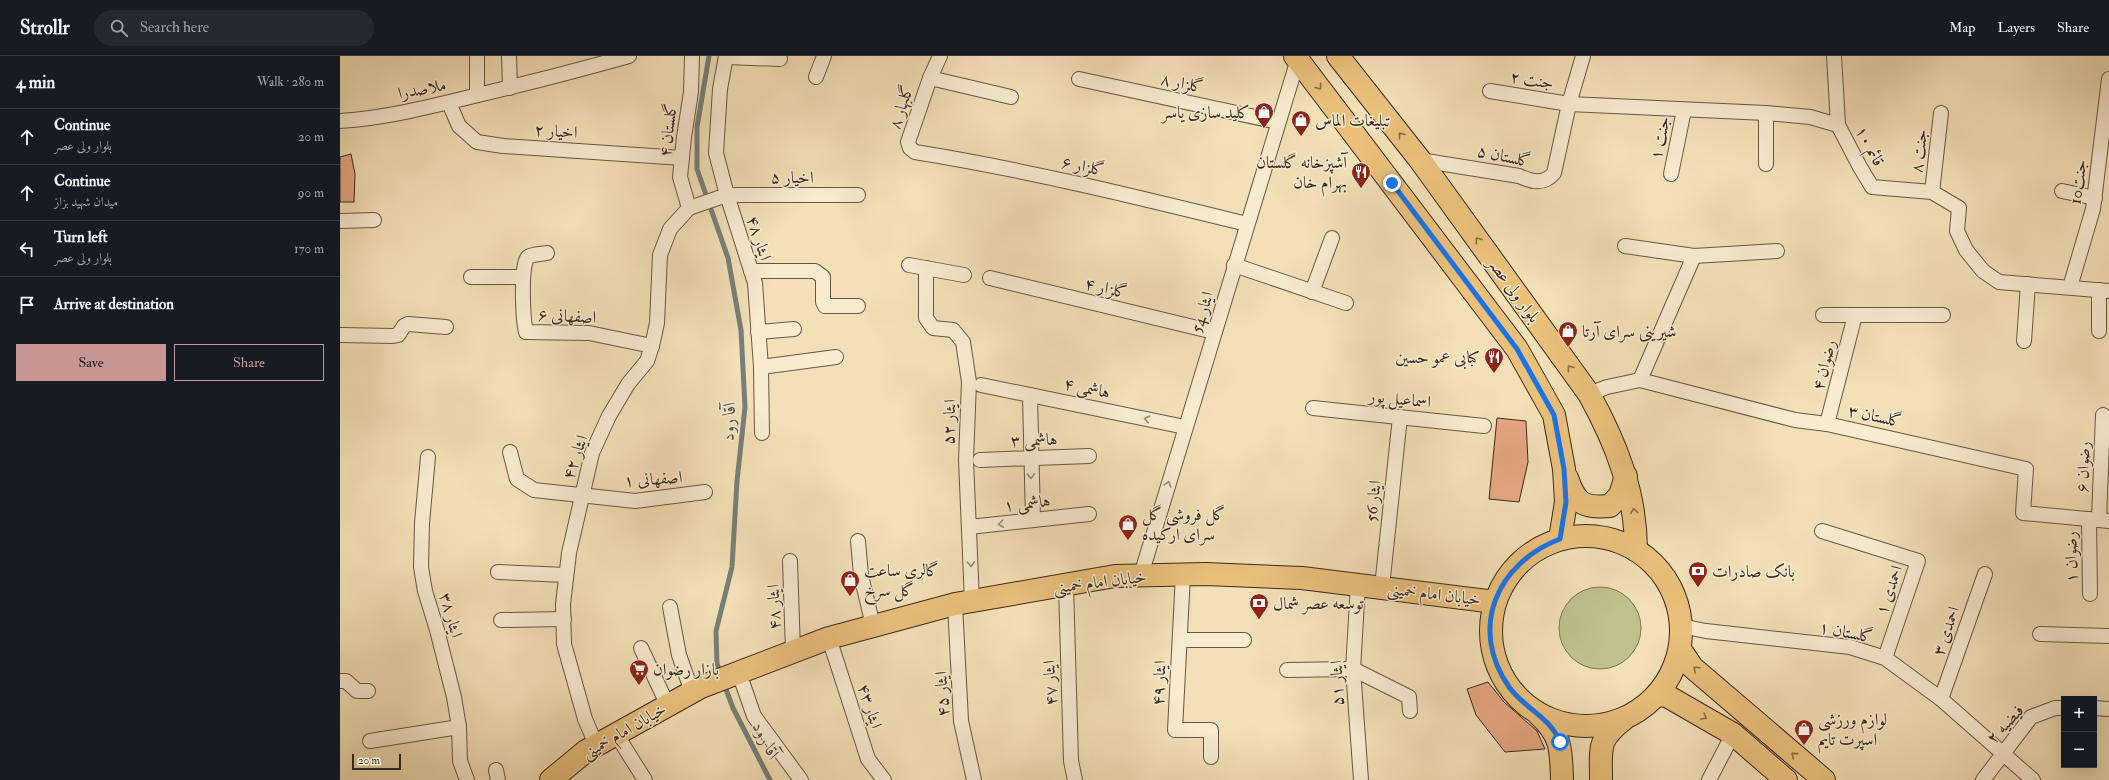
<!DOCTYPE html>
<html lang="en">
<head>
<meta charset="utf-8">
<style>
  :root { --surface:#171b24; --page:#242831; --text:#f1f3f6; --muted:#9ea1a6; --line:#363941; --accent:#c59692 }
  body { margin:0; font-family:"IM FELL Double Pica",Amiri,serif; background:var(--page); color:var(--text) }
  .controls { position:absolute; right:12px; bottom:12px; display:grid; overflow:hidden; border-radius:0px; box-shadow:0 4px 16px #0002 }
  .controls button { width:36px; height:36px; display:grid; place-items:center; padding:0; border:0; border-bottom:1px solid var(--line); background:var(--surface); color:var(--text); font:20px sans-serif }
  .scale { position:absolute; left:12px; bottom:10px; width:49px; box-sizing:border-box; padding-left:4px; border:2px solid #3a281f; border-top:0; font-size:11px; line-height:14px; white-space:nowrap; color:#3a281f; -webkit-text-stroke:3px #f7ebd0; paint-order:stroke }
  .stop { position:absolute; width:12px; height:12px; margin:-9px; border:3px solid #1a73e8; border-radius:50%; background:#fff }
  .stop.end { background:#1a73e8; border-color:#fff; box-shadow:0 1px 4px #0008 }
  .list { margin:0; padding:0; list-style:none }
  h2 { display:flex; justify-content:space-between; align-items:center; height:52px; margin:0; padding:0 16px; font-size:17px }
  h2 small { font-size:13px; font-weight:400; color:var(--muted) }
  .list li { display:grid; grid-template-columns:26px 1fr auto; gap:12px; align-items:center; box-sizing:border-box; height:56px; padding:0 16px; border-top:1px solid var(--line) }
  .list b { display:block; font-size:15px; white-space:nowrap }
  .list p { margin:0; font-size:13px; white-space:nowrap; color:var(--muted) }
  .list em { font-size:13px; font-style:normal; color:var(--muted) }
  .actions { display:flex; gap:8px; padding:12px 16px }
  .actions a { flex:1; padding:9px 0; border:1px solid var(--accent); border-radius:0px; text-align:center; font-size:14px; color:var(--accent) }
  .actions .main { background:var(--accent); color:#111 }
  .icon { flex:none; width:22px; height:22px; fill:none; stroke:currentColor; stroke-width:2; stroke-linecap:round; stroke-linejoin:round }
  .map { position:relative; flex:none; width:1769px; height:724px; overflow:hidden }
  header { display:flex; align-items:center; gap:24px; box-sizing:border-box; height:56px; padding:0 20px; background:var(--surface); border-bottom:1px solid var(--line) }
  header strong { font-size:19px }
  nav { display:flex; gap:22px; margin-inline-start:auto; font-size:14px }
  .search { width:280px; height:36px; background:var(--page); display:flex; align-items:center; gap:10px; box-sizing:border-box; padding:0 14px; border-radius:22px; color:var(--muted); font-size:15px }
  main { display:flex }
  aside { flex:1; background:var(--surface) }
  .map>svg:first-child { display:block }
</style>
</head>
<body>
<header>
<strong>Strollr</strong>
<div class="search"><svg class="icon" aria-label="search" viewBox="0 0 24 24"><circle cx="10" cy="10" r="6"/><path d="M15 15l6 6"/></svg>Search here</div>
<nav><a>Map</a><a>Layers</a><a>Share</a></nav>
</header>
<main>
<aside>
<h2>4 min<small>Walk · 280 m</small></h2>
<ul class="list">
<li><svg class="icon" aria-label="ahead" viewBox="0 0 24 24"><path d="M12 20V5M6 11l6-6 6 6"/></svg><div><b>Continue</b><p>بلوار ولی عصر</p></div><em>20 m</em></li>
<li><svg class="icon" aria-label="ahead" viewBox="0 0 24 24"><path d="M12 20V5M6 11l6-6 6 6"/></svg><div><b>Continue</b><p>میدان شهید بزاز</p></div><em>90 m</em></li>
<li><svg class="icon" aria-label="left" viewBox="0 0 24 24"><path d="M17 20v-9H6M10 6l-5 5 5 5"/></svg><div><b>Turn left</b><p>بلوار ولی عصر</p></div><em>170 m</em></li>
<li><svg class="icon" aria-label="arrive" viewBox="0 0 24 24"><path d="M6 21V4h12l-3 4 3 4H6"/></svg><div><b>Arrive at destination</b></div></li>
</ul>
<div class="actions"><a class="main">Save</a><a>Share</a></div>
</aside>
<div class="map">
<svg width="1769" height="724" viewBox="0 0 1769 724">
  <rect width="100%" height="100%" fill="#f3e0b6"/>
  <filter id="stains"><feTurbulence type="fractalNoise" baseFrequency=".005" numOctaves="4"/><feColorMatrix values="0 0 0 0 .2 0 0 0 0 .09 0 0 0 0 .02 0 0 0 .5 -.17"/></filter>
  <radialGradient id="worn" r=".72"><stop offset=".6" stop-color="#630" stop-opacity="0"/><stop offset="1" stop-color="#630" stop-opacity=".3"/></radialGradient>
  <circle fill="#bec18c" stroke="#7c7456" cx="1260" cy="572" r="41"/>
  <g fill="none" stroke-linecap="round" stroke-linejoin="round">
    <g stroke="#76807a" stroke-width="5">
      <polyline points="369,0 357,71 357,113 388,202 401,274 405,351 397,425 392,511 376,575 377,608 381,618"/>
      <polyline points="384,628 393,652 430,724"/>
    </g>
  </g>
  <g fill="#e6a783" stroke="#3a281f">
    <polygon points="11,98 15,118 14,146 0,146 0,101"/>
    <polygon points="1157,362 1186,365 1188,406 1179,446 1149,443"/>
    <polygon points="1148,626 1164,646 1197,675 1205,693 1165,696 1136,659 1127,633"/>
  </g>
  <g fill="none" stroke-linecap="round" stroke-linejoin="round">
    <defs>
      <g id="minor">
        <polyline points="169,0 170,32"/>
        <polyline points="386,0 380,33 376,97 387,139 415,227 421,311 422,377"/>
        <path d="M 600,0 L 590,22 L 568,86 L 570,92 L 575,96 C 687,114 797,141 907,168"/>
        <polyline points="1494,0 1498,69"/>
        <polyline points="386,1 440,3"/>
        <polyline points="476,21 484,0"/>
        <polyline points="590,22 671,41"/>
        <polyline points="739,23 938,66"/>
        <polyline points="1150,35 1229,48 1426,57 1470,61 1498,69 1520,111 1532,131 1592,136 1619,152 1617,175 1626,194 1643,215 1659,226 1769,235"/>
        <polyline points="137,39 137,0"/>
        <polyline points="109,47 119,70 137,86 163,90 342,102"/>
        <polyline points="1426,57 1426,108"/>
        <path d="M 0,65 C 47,62 93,50 138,39 C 189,27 239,14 289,0"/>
        <path d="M 1080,104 L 1179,120 C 1192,126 1204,129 1214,117 L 1229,48 L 1243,0"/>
        <polyline points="1331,118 1344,54"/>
        <polyline points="1722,135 1755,142"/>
        <polyline points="1592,136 1601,57"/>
        <polyline points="349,152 340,121 344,81 351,36 352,0"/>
        <polyline points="0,165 34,164"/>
        <polyline points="1285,190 1354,200 1437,195"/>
        <path d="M 207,197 C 202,198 192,198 188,201 C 180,208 183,264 186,276 L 249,277 L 312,290"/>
        <polyline points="569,209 624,219"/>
        <polyline points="894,209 1006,247"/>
        <polyline points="586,212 586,262 593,272 613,274 623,286 629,326 626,404 632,545"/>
        <polyline points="411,215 475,215 483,221 483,246 485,250 518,250"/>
        <polyline points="131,221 183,221"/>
        <polyline points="650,222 874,276"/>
        <polyline points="1730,231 1753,153 1769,23"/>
        <polyline points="972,236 992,182"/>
        <polyline points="1483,259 1603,259"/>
        <polyline points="1759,275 1759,234"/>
        <polyline points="418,276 454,273"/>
        <polyline points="0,279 53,280 58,279 64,270 68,268 106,271"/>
        <polyline points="1684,285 1688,228"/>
        <polyline points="421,311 496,301"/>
        <polyline points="1300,324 1354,200"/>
        <polyline points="641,329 845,371"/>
        <polyline points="1249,338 1267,331 1300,324 1455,364 1487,368 1686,413 1683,457 1769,465"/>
        <polyline points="690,339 693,464"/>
        <polyline points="973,352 1144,370"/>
        <polyline points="1487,368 1515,259"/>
        <polyline points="170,396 177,423 194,434 295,445 365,436"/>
        <polyline points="88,401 82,467 81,511 85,535 97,574 114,641 119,671 120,705 127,724"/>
        <polyline points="640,404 749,400"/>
        <polyline points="1749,463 1750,538"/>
        <polyline points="1759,464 1763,359"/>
        <polyline points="629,471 749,458"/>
        <polyline points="1482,475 1578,505 1545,602"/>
        <polyline points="518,485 521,519 533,570"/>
        <polyline points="450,505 453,596"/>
        <polyline points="158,516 226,519"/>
        <polyline points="843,518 835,674 871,674 871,701"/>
        <polyline points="801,519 958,3"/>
        <polyline points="726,529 731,705 735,724"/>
        <polyline points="1018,529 1013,613 1021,724"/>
        <polyline points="1042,531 1060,361"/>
        <polyline points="615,548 621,665 634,724"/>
        <polyline points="330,551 339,599 352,636"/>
        <polyline points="161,564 224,563"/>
        <polyline points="1341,570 1366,575 1510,591 1545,602 1601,643 1693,724"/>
        <polyline points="1700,578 1769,580"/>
        <polyline points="489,582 528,703 544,724"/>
        <polyline points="840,584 904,584"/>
        <polyline points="301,592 328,650"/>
        <polyline points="947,614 1013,613 1069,641 1070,655"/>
        <polyline points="399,617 414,660 461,724"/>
        <polyline points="0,625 6,625 17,635 28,635"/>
        <polyline points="1601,643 1645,518"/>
        <polyline points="1754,652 1769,653"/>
        <polyline points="276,678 305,724"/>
        <polyline points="30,685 119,671"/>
        <polyline points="256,689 245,663 224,588 223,548 229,497 252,397 269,360 288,328 307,305 312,290 317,267 320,199 330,173 349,152 387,139 518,139"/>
        <polyline points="156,714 158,724"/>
        <polyline points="1369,724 1393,678"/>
        <polyline points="1643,724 1691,661 1715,652 1724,652"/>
      </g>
      <g id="primary">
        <polyline points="955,0 1177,293 1214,359 1224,413 1226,446 1220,483"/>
        <path d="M 998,0 L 1080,104 L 1249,338 C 1276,387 1296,437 1296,494"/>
        <path d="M 1227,422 C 1236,448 1243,452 1270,450 L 1280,439 L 1286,420"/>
        <circle cx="1246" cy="575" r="95"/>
        <polyline points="1340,593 1352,611 1484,724"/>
        <polyline points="1317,639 1327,640 1393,678 1446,724"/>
        <path d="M 1199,659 C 1222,680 1221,694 1222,724"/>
        <polyline points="211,724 246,695 361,631 489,582 615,548 775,520 866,518 962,522 1155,546"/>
        <path d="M 1261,724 C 1261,691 1257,684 1284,663"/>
      </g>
    </defs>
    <use href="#minor" stroke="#685645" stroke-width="16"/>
    <use href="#primary" stroke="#3a281f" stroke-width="24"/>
    <use href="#minor" stroke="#f7ebd0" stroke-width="14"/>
    <use href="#primary" stroke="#eac07b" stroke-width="22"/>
  </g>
  <defs><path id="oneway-chevron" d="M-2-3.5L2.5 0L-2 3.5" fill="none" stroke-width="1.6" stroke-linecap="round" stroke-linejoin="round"/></defs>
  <g stroke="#896c48">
    <use href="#oneway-chevron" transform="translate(979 31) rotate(53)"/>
    <use href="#oneway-chevron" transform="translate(1061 79) rotate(-128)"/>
    <use href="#oneway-chevron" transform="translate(1138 184) rotate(-126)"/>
    <use href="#oneway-chevron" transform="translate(1230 312) rotate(-126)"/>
    <use href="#oneway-chevron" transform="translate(1294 455) rotate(-98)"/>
    <use href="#oneway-chevron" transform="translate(1356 613) rotate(-137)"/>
    <use href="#oneway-chevron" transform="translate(1364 661) rotate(30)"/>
    <use href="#oneway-chevron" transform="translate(1454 699) rotate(-139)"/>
  </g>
  <g stroke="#988a78">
    <use href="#oneway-chevron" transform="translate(807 363) rotate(-168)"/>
    <use href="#oneway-chevron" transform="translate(691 420) rotate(88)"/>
    <use href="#oneway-chevron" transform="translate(828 428) rotate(-73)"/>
    <use href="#oneway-chevron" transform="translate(661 468) rotate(174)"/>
    <use href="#oneway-chevron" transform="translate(631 508) rotate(87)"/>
  </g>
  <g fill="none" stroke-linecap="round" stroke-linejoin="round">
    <path stroke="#1a73e8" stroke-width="5" d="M 1052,127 L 1177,293 L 1214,359 L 1224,413 L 1226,446 L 1220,483 C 1157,507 1128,572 1169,631 C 1184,652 1210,661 1220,686"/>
  </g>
  <defs>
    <symbol id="shop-pin" viewBox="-11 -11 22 30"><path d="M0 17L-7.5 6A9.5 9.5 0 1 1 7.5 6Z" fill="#8f2418" stroke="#f7ebd0"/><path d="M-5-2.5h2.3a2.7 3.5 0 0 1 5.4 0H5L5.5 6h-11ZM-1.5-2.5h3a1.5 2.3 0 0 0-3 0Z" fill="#fff"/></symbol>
    <symbol id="restaurant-pin" viewBox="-11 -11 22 30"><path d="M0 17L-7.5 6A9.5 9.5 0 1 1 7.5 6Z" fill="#8f2418" stroke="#f7ebd0"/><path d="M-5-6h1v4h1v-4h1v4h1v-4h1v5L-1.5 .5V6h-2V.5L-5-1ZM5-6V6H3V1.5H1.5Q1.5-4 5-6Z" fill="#fff"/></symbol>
    <symbol id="bank-pin" viewBox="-11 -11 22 30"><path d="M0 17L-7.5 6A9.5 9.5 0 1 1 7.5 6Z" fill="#8f2418" stroke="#f7ebd0"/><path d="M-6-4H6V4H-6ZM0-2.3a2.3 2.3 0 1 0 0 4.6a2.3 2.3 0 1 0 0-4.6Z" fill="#fff"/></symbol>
    <symbol id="supermarket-pin" viewBox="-11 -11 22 30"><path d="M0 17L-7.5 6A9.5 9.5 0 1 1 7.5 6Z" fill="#8f2418" stroke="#f7ebd0"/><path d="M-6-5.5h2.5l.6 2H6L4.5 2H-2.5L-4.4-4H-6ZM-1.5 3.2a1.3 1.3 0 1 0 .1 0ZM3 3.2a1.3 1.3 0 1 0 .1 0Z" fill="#fff"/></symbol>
  </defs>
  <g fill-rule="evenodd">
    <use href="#shop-pin" x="913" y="45" width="22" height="30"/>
    <use href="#shop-pin" x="950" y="53" width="22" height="30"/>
    <use href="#restaurant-pin" x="1010" y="105" width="22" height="30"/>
    <use href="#shop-pin" x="1217" y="264" width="22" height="30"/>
    <use href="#restaurant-pin" x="1143" y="290" width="22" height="30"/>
    <use href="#shop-pin" x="777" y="457" width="22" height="30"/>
    <use href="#bank-pin" x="1347" y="504" width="22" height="30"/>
    <use href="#shop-pin" x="499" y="513" width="22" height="30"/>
    <use href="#bank-pin" x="908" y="536" width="22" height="30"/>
    <use href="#supermarket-pin" x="288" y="602" width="22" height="30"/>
    <use href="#shop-pin" x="1453" y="662" width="22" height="30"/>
  </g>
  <g text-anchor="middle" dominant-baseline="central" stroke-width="3" stroke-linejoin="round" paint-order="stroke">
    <g font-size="17" fill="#3a281f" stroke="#f7ebd0">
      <text transform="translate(1192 24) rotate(9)">جنت ۲</text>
      <text transform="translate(842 27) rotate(12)">گلزار ۸</text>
      <text transform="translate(82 33) rotate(-11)">ملاصدرا</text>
      <text transform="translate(561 51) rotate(-72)">گلبهار ۸</text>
      <text transform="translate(328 74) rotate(-83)">گلستان ۴</text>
      <text transform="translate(216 75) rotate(4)">اخیار ۲</text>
      <text transform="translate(1320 82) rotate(-78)">جنت ۱</text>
      <text transform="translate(1530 90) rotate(62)">قائم ۱۰</text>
      <text transform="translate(1579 95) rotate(-83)">جنت ۸</text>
      <text transform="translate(1164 100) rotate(12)">گلستان ۵</text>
      <text transform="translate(743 110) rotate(12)">گلزار ۶</text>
      <text x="452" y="121">اخیار ۵</text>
      <text transform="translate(1738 126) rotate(-82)">جنت10</text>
      <text transform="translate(419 182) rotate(72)">ایثار ۴۸</text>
      <text transform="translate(766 232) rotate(13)">گلزار ۴</text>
      <text transform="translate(1174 234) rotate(54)">بلوار ولی عصر</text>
      <text transform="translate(862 256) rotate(-73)">ایثار 54</text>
      <text transform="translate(227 260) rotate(3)">اصفهانی ۶</text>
      <text transform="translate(1484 309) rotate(-76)">رضوان ۴</text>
      <text transform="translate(747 332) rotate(12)">هاشمی ۴</text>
      <text transform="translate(1060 343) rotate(6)">اسماعیل پور</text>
      <text transform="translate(1535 360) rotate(12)">گلستان ۳</text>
      <text transform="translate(609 366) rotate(-88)">ایثار ۵۲</text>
      <text transform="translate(694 384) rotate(-2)">هاشمی ۳</text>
      <text transform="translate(235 401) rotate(-71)">ایثار ۴۲</text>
      <text transform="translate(1743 411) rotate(-88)">رضوان ۶</text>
      <text transform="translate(313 423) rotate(-4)">اصفهانی ۱</text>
      <text transform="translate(1033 445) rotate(-84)">ایثار 56</text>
      <text transform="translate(687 447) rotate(-6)">هاشمی ۱</text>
      <text transform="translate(1731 501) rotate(-91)">رضوان ۱</text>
      <text transform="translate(760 526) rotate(-7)">خیابان امام خمینی</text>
      <text transform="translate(1549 534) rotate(-71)">احمدی ۱</text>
      <text transform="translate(1094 538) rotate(7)">خیابان امام خمینی</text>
      <text transform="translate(434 551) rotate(-92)">ایثار ۴۸</text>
      <text transform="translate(111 559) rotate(74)">ایثار ۳۸</text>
      <text transform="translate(1606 575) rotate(-71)">احمدی ۳</text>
      <text transform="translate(1506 576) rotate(11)">گلستان ۱</text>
      <text transform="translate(710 627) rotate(-93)">ایثار ۴۷</text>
      <text transform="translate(819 627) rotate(-87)">ایثار ۴۹</text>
      <text transform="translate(997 627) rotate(-92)">ایثار ۵۱</text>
      <text transform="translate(602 638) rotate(-93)">ایثار ۴۵</text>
      <text transform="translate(530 650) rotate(72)">ایثار ۴۳</text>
      <text transform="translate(1665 668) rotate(-47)">فیضیه ۲</text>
      <text transform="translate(284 675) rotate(-30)">خیابان امام خمینی</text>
    </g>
    <g font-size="17" fill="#3a281f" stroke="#f7ebd0" text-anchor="start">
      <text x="910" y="56" text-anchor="end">کلید سازی یاسر</text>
      <text x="975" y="64">تبلیغات الماس</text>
      <text x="1007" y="106" text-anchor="end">آشپزخانه گلستان<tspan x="1007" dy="20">بهرام خان</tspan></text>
      <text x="1242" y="275">شیرینی سرای آرتا</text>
      <text x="1140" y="301" text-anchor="end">کبابی عمو حسین</text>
      <text x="802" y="458">گل فروشی گل<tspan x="802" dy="20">سرای ارکیده</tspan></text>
      <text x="524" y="514">گالری ساعت<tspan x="524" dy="20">گل سرخ</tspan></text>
      <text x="1372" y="515">بانک صادرات</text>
      <text x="933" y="547">توسعه عصر شمال</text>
      <text x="313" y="613">بازار رضوان</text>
      <text x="1478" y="663">لوازم ورزشی<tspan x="1478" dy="20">اسپرت تایم</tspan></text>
    </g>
    <g font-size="18" font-style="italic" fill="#534d45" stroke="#f7ebd0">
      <text transform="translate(389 365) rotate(-87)">آقا رود</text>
      <text transform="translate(426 685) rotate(63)">آقا رود</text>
    </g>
  </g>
  <rect width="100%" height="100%" filter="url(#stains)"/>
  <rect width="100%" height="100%" fill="url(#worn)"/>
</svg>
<div class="controls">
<button>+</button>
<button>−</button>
</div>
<div class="scale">20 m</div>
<div class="stop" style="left:1220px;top:686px"></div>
<div class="stop end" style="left:1052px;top:127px"></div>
</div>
</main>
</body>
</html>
